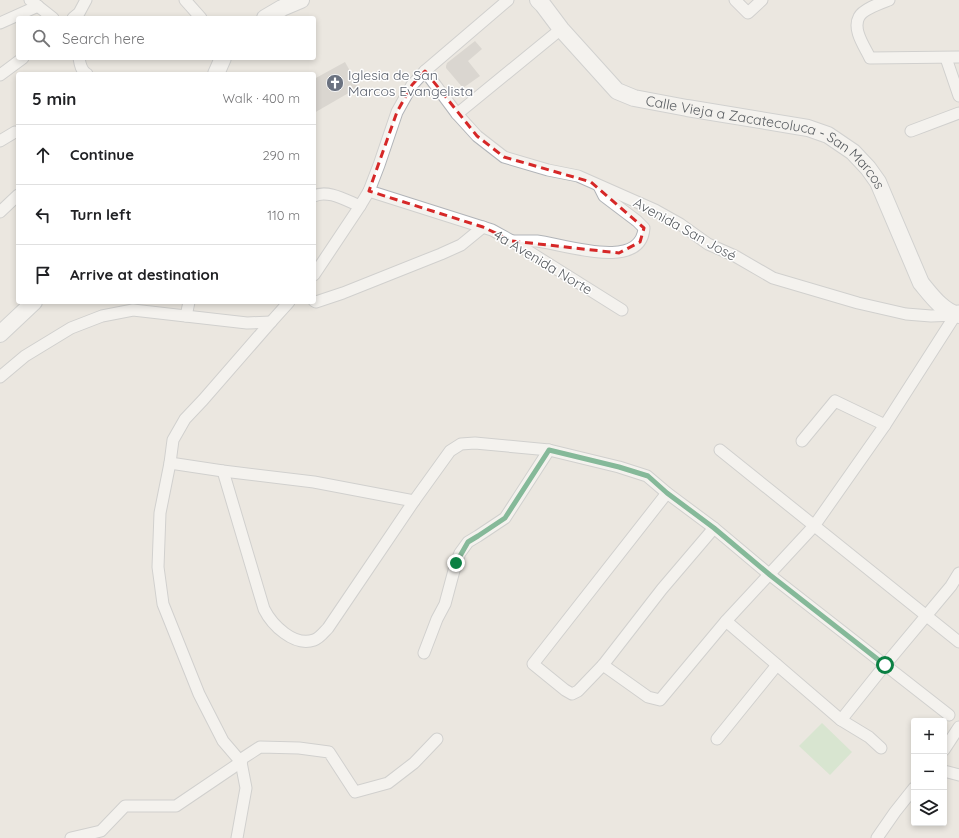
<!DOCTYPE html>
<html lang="en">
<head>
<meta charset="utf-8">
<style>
  :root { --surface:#fff; --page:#f6f6f6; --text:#202124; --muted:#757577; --line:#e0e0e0 }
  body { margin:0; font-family:Quicksand,sans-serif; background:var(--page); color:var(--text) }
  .controls { position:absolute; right:12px; bottom:12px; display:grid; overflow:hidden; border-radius:4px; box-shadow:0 2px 6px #0003 }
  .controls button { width:36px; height:36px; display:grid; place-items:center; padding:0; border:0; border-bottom:1px solid var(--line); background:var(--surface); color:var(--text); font:20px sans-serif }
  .stop { position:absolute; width:12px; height:12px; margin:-9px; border:3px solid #0b8043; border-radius:50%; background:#fff }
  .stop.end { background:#0b8043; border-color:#fff; box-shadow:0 1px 4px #0008 }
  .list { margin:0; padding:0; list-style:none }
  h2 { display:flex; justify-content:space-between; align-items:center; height:52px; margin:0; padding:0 16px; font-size:17px }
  h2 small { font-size:13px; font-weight:400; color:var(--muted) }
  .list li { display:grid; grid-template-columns:26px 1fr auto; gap:12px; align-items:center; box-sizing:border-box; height:60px; padding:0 16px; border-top:1px solid var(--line) }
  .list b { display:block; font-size:15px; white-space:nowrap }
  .list em { font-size:13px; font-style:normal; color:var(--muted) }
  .icon { flex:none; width:22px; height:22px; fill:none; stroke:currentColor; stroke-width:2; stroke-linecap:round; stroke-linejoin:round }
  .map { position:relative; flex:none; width:959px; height:838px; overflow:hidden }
  .search { position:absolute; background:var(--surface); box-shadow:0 2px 6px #0003; left:16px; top:16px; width:300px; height:44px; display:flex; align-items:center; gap:10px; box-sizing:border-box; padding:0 14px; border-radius:4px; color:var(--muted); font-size:15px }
  .panel { position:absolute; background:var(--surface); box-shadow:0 2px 6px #0003; left:16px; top:72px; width:300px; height:232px; border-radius:4px }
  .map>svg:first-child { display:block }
</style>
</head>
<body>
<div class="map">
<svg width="959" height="838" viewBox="0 0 959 838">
  <rect width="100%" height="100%" fill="#ebe7e0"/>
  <polygon fill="#c2e2bd" points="822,723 852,752 830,775 799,746"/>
  <g fill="#c6c2bd">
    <polygon points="475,41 482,49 468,61 480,76 463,88 446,68 446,66 447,63"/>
    <polygon points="345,62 359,87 314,113 314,79"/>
  </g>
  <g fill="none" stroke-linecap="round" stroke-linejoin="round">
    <defs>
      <g id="minor">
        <polyline points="30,0 53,18"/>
        <polyline points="185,0 201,18"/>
        <polyline points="735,0 748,13 762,0"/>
        <path d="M 889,0 C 881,3 863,9 859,17 C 852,30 865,47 870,58 L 959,57"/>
        <polyline points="73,18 79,13 86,0"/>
        <polyline points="0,23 38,6"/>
        <path d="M 79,58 C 80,64 81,71 87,74"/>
        <polyline points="946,58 959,96"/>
        <polyline points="425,71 457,114 477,136 504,157 548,170 578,176 655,210 680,224 708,244 735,256 773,278 858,303 906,314 931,316 956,315"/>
        <polyline points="0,75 23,58"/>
        <polyline points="457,114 561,29"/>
        <polyline points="911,131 959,113"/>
        <polyline points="0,141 15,132"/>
        <polyline points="369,191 492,230 512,241 622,310"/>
        <path d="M 314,196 C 328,189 347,201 360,206"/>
        <polyline points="0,212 18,195"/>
        <path d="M 512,241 C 520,241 529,241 537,241 C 563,244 641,272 644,228 L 637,221 L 604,196 L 599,186"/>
        <polyline points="314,275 360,206 369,191 379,165 397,112 412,85 425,71 508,0"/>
        <polyline points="314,301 316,302 343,293 441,254 461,245 483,227"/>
        <polyline points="186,316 189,302"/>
        <polyline points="0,377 25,356 71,328 102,316 133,310 247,323 271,322"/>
        <polyline points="802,441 835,401 885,425"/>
        <polyline points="720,450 959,642"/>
        <polyline points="170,463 223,471 314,482 414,501"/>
        <path d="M 223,471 L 264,609 C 272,625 294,647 314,640 C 320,638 324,632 328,628 L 414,501 L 450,451 L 461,444 L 475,443 L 549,450 L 619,467 L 647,476 L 667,493 L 714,528 L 770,575 L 949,715"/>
        <polyline points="667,493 533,664 565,690 572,694 578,691 603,665 662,589 714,528"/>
        <polyline points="726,621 841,720 869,737 881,748"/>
        <polyline points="424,653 437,619 445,604 456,563 460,553 468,542 478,536 505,518 549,450"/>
        <polyline points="603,665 648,697 660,700 726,621 814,526 885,425 958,311"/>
        <polyline points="841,720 885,665 951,586 959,573"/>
        <polyline points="717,739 777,665"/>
        <polyline points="944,750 959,727"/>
        <polyline points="944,771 959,775"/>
        <polyline points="71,838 101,831 125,806 176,806 241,762 243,758 260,747 299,748 329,752 355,792 388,783 414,763 437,739"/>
        <polyline points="237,838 246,788 241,762 223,741 199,694 163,604 158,567 160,513 170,463 173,440 185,419 203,400 271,322 289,302"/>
        <polyline points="877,838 895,812 914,788"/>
      </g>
      <g id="secondary">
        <path id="s1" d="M 538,0 L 543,5 L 561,29 L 617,91 L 634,98 L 687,108 L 808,128 L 828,135 L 853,152 L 868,168 L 878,182 L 921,283 C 931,295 943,312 959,315"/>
        <polyline points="265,18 282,8 301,0"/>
        <polyline points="216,74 223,58"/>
        <polyline points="0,334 34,302"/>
      </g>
    </defs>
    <use href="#minor" stroke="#b1b4b8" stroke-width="13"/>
    <use href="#secondary" stroke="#b2b6bb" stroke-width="18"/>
    <use href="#minor" stroke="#fff" stroke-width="11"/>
    <use href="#secondary" stroke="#fff" stroke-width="16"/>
  </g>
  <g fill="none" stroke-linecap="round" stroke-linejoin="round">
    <polyline stroke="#0b8043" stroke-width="5" points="456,563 468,542 478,536 505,518 549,450 619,467 648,476 667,493 714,528 770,575 885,665"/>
  </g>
  <path d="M0 0H959V838H0ZM 425,71 L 477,136 L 504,157 L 591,182 L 644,228 L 640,242 L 619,253 L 512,241 L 483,227 L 369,191 L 397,112 L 412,85 Z" fill="#ebe7e0" fill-opacity=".55" fill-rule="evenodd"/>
  <path fill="none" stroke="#d62828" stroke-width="3" stroke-dasharray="8 5" stroke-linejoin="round" d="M 425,71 L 477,136 L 504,157 L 591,182 L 644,228 L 640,242 L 619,253 L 512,241 L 483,227 L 369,191 L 397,112 L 412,85 Z"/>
  <defs>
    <symbol id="church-disc" viewBox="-11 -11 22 22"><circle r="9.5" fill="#6b7280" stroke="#fff"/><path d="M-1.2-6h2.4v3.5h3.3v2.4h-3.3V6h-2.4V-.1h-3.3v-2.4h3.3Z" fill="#fff"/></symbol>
  </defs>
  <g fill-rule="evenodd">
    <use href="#church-disc" x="325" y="73" width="20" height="20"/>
  </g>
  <g text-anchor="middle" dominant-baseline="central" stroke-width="3" stroke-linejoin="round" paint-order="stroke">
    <g font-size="14" fill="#5b616d" stroke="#fff" text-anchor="start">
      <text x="348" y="75">Iglesia de San<tspan x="348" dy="16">Marcos Evangelista</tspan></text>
    </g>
    <g font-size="14" fill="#595d61" stroke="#fff">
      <text stroke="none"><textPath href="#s1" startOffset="282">Calle Vieja a Zacatecoluca - San Marcos</textPath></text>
      <text transform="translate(685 229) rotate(29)">Avenida San José</text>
      <text transform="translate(543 262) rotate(31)">4a Avenida Norte</text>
    </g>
  </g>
</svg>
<div class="controls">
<button>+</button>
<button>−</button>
<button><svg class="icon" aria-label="layers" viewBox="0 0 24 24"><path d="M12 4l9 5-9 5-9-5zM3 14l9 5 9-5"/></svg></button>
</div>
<div class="stop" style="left:885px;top:665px"></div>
<div class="stop end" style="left:456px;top:563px"></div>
<div class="search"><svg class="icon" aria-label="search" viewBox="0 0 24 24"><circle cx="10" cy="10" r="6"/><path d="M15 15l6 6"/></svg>Search here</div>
<section class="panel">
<h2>5 min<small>Walk · 400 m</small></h2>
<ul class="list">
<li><svg class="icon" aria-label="ahead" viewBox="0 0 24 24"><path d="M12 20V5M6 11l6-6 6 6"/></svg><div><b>Continue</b></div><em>290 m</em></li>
<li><svg class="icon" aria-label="left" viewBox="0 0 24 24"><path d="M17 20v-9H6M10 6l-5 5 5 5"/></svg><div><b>Turn left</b></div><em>110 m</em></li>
<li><svg class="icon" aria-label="arrive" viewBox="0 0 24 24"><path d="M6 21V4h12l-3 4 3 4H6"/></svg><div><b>Arrive at destination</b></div></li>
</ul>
</section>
</div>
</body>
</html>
